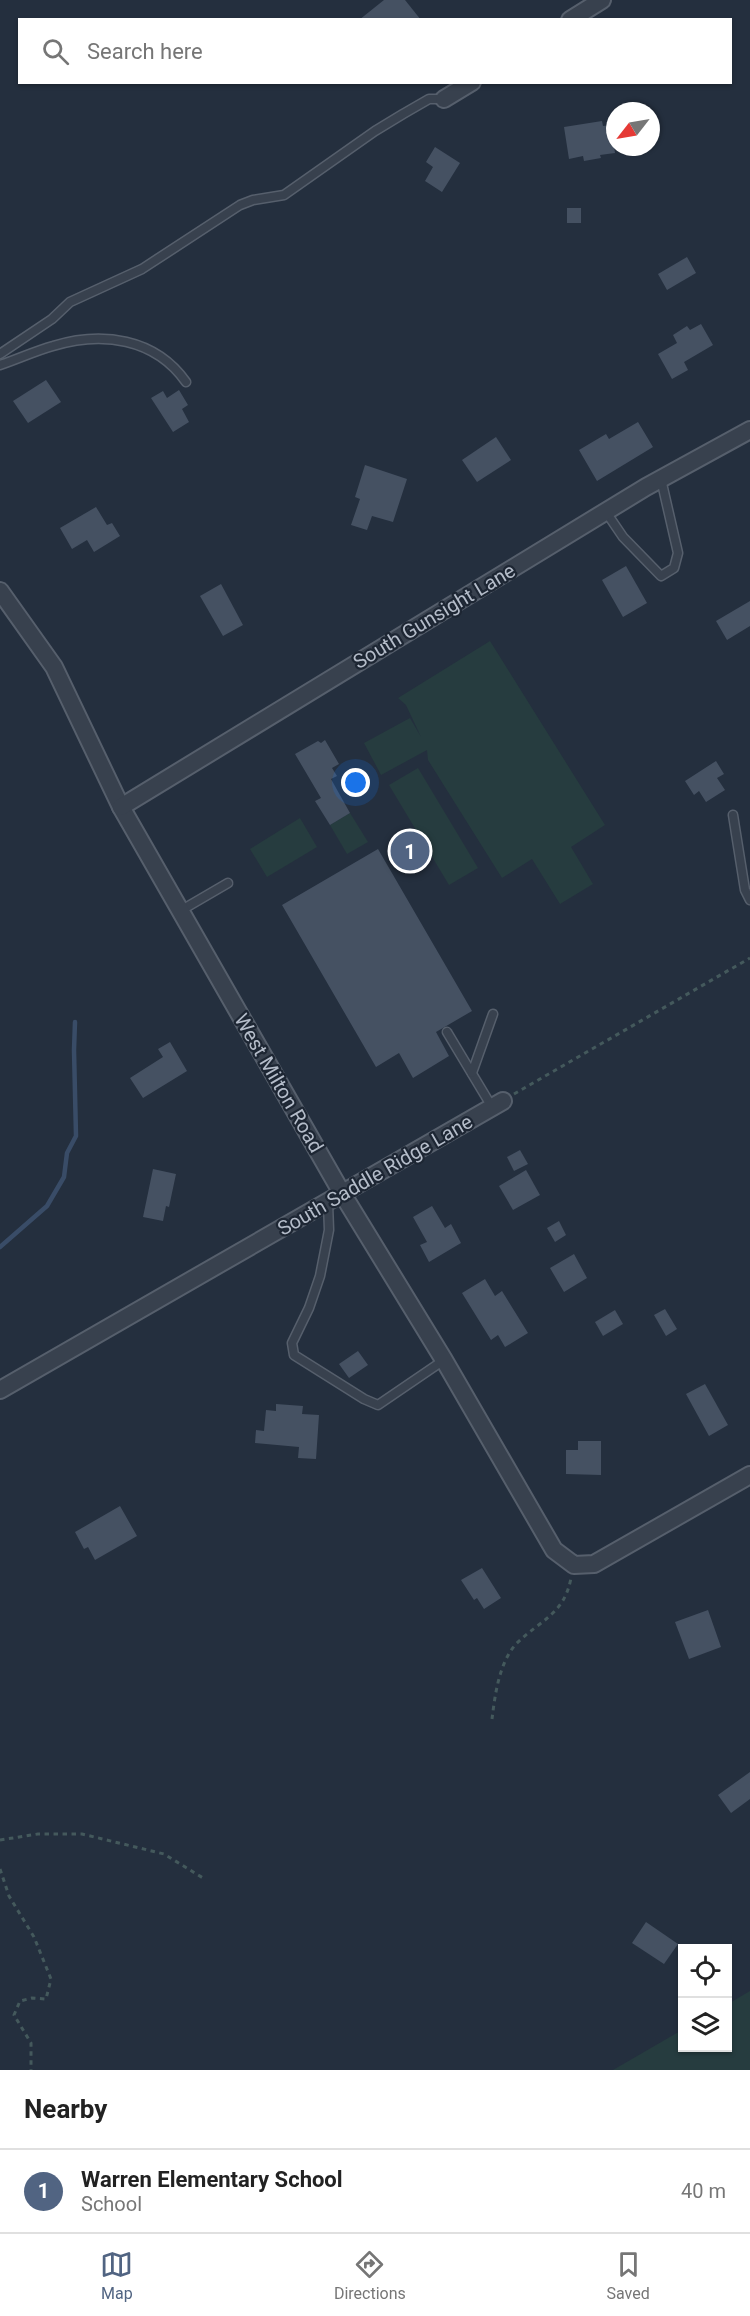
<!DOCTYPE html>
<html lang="en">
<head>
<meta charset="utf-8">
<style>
  :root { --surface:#fff; --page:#f2f2f2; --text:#222; --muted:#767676; --line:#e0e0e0; --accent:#516482 }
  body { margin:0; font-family:Roboto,sans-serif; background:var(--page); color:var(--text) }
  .controls { position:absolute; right:18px; bottom:18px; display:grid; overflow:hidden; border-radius:0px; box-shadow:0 2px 4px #0004 }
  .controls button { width:54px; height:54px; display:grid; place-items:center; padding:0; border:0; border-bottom:2px solid var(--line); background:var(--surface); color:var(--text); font:30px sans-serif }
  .compass { position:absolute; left:606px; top:102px; width:54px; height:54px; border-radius:50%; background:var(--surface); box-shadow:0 2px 4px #0004; rotate:239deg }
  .you { position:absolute; left:356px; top:783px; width:21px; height:21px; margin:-15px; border:4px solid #fff; border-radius:50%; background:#1a73e8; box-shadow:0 0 0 9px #1a73e833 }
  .badge { display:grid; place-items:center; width:39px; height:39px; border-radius:50%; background:var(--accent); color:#fff; font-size:20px; font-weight:700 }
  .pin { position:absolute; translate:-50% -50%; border:3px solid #fff; box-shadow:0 2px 6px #0006 }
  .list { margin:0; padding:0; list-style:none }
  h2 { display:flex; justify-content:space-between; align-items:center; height:78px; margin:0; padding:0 24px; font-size:26px }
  h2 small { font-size:20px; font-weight:400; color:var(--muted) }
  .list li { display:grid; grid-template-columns:39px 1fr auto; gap:18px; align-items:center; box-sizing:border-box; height:84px; padding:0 24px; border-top:2px solid var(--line) }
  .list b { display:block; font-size:22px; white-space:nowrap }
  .list p { margin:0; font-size:20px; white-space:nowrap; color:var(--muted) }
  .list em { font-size:20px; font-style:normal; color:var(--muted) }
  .icon { flex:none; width:33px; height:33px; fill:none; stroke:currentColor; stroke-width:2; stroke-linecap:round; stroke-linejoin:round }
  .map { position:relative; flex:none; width:750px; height:2070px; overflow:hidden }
  .search { position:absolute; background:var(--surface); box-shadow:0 2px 4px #0004; left:18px; right:18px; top:18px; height:66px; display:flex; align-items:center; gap:15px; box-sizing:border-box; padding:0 21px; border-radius:0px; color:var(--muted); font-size:22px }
  .sheet { height:162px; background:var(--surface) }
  nav { display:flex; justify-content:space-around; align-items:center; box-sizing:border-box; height:84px; border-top:2px solid var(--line); background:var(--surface); font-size:16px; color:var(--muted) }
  nav a { display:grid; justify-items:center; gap:3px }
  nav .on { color:var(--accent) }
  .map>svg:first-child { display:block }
</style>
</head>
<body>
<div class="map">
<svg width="750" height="2070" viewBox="0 0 750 2070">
  <rect width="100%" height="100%" fill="#242f3e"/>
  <g fill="#263c3f">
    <polygon points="490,641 605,825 571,847 593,884 560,904 532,859 502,878 428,760 427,750 381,775 364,743 410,718 421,737 406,705 398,698"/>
    <polygon points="418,768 478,868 449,885 389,785"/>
    <polygon points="350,813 368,842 347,854 330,825"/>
    <polygon points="300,818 317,847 267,877 250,849"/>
    <polygon points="750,1991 750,2070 613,2070 682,2030 682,2048 728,2048 728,2004"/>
  </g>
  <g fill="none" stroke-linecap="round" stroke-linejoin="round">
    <polyline stroke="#394c67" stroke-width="4.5" points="0,1247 47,1206 64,1177 67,1153 76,1136 74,1050 75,1022"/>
  </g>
  <g fill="#455162">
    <polygon points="384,0 405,0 421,20 359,20"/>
    <polygon points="602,121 603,126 611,125 615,153 600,155 601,158 584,161 583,156 569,159 564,127"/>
    <polygon points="435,147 460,163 442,192 425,181 433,167 426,162"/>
    <rect x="567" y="208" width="14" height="15"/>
    <polygon points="687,257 696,273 667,290 658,274"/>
    <polygon points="701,324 713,345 684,362 688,370 672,379 658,354 677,343 673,335 687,326 690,330"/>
    <polygon points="46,380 61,402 28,423 13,401"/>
    <polygon points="179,390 188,405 182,409 189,422 173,432 151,398 163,391 167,398"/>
    <polygon points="638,422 653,447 597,481 579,450 606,434 609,439"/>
    <polygon points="496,437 511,460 477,482 462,460"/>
    <polygon points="365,465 407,479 393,522 372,516 367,530 351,525 360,499 355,497"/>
    <polygon points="96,507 107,525 112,523 120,536 94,552 87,540 72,549 60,528"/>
    <polygon points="626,566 647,603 623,617 602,580"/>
    <polygon points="221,584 243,625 223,636 200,596"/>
    <polygon points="750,601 750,626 727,640 716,621"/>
    <polygon points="325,740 339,764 332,768 337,776 331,779 350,813 330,825 315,801 321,798 295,754 318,741 321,743"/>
    <polygon points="716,761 724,774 717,778 725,790 706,802 699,791 694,795 685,781"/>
    <polygon points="378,849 472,1011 436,1032 449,1056 413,1078 399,1053 376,1067 282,905"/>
    <polygon points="170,1042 187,1071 143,1098 130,1078 163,1057 158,1049"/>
    <polygon points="520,1150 528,1164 514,1171 507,1157"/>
    <polygon points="153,1169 176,1174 169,1207 166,1206 163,1221 143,1217"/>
    <polygon points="526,1170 540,1195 513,1210 499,1186"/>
    <polygon points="432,1206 445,1228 451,1224 461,1243 429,1262 420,1245 427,1242 413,1217"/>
    <polygon points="559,1221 566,1235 555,1242 547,1228"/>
    <polygon points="574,1254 587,1278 564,1292 550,1268"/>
    <polygon points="485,1279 495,1296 502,1291 528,1333 505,1347 498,1335 491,1340 462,1293"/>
    <polygon points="665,1309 677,1329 666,1336 654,1315"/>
    <polygon points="615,1310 623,1324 603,1336 595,1322"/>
    <polygon points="358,1351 368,1365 349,1378 339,1364"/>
    <polygon points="705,1384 728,1425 709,1436 686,1394"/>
    <polygon points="276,1404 303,1406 302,1414 319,1415 316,1459 298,1458 299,1447 255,1443 256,1430 264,1431 266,1410 276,1411"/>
    <polygon points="578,1441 601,1441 601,1475 566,1474 566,1450 578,1450"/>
    <polygon points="120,1506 137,1536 95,1560 88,1547 84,1549 75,1532"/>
    <polygon points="482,1568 501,1598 484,1609 477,1598 474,1600 461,1580"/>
    <polygon points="708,1610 721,1647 689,1659 675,1622"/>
    <polygon points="750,1772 750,1799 731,1813 718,1795"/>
    <polygon points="646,1922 678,1944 664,1964 632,1943"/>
  </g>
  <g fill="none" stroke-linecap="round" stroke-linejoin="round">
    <defs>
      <g id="lane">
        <polyline points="0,354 52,319 70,302 142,269 240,205 253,200 284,195 375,131 403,114 429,99 444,99"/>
        <path d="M 0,365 C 18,359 35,351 53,346 C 102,331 155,338 186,382"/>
        <polyline points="606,512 623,537 661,576 674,568 678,553 661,479"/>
        <polyline points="733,815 745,890 750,900"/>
        <polyline points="180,911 228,883"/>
        <polyline points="447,1032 492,1107"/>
        <polyline points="472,1073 493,1014"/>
        <polyline points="328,1203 329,1230 320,1276 309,1308 292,1343 294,1355 364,1399 378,1405 444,1360"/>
      </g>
      <g id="street">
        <polyline points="570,20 602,0"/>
        <polyline points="444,99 472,82"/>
        <polyline points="0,591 54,667 121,807 343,1195 444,1360 554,1550 574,1565 594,1564 750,1475"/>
        <polyline points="121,807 646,487 750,430"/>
        <polyline points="0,1390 503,1101"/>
      </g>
    </defs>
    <use href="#lane" stroke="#565f6c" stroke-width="11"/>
    <use href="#street" stroke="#565f6c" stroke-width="20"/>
    <g stroke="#44595c" stroke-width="3" stroke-dasharray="4.5 4.5" stroke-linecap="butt">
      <polyline points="514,1094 750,958"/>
      <path d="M 492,1719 C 495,1695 499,1663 516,1644 C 540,1620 564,1615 571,1578"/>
      <polyline points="0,1840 38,1834 82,1834 164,1854 203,1878"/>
      <polyline points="0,1869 9,1896 34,1937 51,1979 46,1999 32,1998 20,2001 14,2015 31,2043 31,2070"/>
    </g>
    <use href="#lane" stroke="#38414e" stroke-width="8"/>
    <use href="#street" stroke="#38414e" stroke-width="16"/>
  </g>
  <g text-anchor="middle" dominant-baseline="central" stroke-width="4.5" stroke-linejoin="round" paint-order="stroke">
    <g font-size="20" fill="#b4bcc9" stroke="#1d2633">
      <text transform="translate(434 616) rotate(-31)">South Gunsight Lane</text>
      <text transform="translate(279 1083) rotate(60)">West Milton Road</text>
      <text transform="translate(375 1175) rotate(-30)">South Saddle Ridge Lane</text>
    </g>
  </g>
</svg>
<div class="controls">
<button><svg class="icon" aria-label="locate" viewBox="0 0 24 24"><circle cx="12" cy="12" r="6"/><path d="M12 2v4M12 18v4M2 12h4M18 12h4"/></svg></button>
<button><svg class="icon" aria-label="layers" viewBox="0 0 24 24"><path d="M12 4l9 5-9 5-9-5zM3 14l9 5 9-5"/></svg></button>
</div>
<svg class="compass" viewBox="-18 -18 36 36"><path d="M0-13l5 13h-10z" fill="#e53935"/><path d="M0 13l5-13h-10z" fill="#767676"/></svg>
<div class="you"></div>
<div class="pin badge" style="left:410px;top:851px">1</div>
<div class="search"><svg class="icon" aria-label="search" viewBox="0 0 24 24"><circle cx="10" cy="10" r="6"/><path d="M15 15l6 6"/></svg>Search here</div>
</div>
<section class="sheet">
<h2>Nearby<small></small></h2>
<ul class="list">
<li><span class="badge">1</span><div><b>Warren Elementary School</b><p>School</p></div><em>40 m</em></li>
</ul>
</section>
<nav>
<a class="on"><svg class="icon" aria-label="map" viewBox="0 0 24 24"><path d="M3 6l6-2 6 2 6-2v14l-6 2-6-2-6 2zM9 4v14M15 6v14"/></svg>Map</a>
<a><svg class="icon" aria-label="directions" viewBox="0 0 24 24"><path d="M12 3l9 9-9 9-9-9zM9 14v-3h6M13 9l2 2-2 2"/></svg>Directions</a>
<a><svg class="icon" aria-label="saved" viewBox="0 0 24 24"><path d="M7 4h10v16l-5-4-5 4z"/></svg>Saved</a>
</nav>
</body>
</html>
